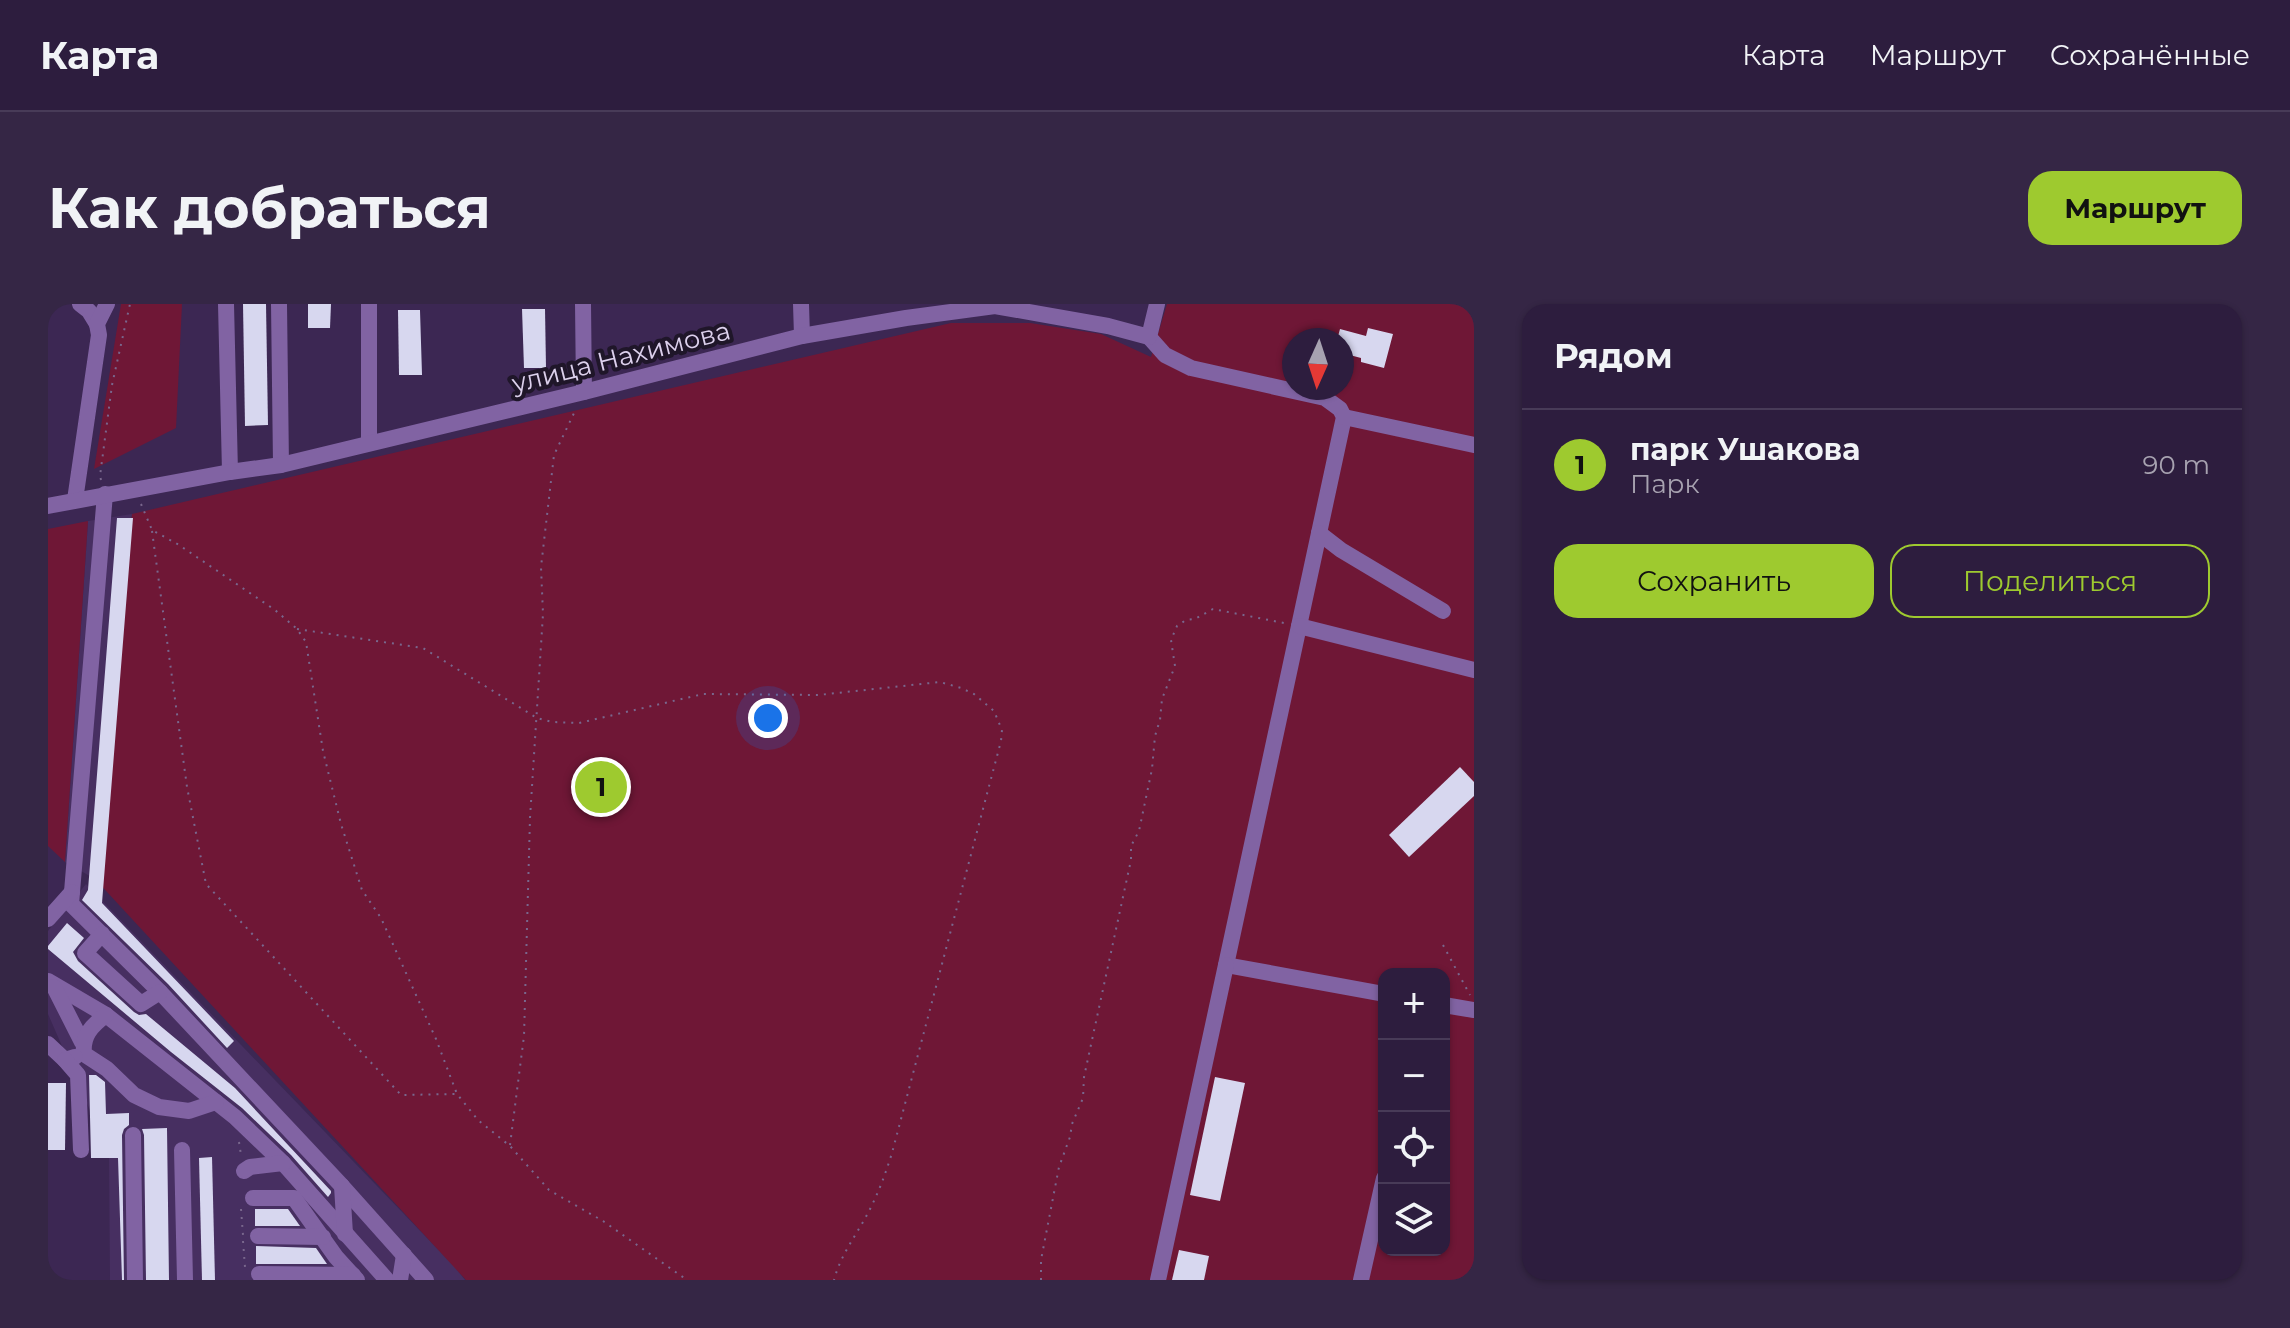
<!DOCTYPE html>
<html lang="ru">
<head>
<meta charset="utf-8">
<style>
  :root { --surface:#2d1d3e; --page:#352645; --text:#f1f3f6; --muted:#a7a2b0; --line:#483b58; --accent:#9eca2f }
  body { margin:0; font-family:Montserrat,sans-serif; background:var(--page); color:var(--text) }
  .controls { position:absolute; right:24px; bottom:24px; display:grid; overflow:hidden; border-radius:16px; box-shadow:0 2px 6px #0004 }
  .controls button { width:72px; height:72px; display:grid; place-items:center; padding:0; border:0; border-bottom:2px solid var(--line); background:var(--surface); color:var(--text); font:40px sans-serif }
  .compass { position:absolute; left:1234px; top:24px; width:72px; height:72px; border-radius:50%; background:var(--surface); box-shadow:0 2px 6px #0004; rotate:183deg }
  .you { position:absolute; left:720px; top:414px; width:28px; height:28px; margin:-20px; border:6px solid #fff; border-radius:50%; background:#1a73e8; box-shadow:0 0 0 12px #1a73e833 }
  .badge { display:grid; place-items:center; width:52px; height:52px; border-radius:50%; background:var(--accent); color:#111; font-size:26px; font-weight:700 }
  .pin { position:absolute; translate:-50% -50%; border:4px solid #fff; box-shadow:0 2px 8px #0006 }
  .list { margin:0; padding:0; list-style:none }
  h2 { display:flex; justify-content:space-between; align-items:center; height:104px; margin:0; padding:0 32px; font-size:34px }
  h2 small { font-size:26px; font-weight:400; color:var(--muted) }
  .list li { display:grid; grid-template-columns:52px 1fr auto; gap:24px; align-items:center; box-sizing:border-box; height:112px; padding:0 32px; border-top:2px solid var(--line) }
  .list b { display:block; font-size:30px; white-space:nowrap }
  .list p { margin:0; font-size:26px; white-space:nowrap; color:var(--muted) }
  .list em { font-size:26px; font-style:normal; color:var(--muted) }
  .actions { display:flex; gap:16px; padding:24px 32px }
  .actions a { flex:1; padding:18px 0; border:2px solid var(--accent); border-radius:24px; text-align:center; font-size:28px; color:var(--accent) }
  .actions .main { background:var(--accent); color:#111 }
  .icon { flex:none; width:44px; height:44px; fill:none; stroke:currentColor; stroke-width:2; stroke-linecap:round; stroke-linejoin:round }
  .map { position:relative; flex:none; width:1426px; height:976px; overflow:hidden; border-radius:24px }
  header { display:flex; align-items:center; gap:48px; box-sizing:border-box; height:112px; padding:0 40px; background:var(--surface); border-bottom:2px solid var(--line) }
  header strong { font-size:38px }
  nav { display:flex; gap:44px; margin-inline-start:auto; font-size:28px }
  .intro { display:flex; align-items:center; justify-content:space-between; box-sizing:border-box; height:192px; padding:0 48px }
  h1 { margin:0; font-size:56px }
  .button { padding:20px 36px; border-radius:24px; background:var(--accent); color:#111; font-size:28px; font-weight:700 }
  main { display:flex; gap:48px; padding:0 48px }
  aside { flex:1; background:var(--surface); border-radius:24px; box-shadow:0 2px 6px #0004 }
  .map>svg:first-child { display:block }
</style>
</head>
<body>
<header>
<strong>Карта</strong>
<nav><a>Карта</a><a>Маршрут</a><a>Сохранённые</a></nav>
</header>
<div class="intro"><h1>Как добраться</h1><a class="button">Маршрут</a></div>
<main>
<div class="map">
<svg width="1426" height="976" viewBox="0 0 1426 976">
  <rect width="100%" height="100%" fill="#3c2753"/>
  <g fill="#472f61">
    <polygon points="84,210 47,575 17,558 40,217"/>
    <polygon points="38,580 407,963 417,976 62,976 61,850 0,710 0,627"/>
  </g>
  <g fill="#6f1736" fill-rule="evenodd">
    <polygon points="73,0 134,0 128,124 46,165"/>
    <path d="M 1119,0 L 1426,0 L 1426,976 L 418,976 L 47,575 L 84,210 L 903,19 L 982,19 L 1053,30 L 1103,53 ZM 1246,36 L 1294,36 L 1294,84 L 1246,84 ZM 1336,670 L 1396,670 L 1396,946 L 1336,946 Z"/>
    <polygon points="40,217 17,558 0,542 0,225"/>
  </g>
  <g fill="#d7d7ef">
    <polygon points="195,0 218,0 220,121 197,122"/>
    <polygon points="260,0 283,0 282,24 260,24"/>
    <polygon points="474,5 497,5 498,64 476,64"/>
    <polygon points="350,6 372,6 374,71 351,71"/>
    <polygon points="1320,24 1345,30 1336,64 1313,58 1313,54 1294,49 1294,36 1289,36 1292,25 1318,32"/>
    <polygon points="69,214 85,214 54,599 186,737 179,744 120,680 34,596 40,586"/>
    <polygon points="1412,463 1426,478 1426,492 1361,553 1341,531"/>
    <polygon points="19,619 36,634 25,648 30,657 86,708 91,711 98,710 187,784 283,887 283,889 280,893 243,851 194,804 123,748 0,645 0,642"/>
    <polygon points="41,771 48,771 57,778 58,810 81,809 81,821 76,825 74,831 76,976 74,976 70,854 43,854"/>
    <polygon points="1167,773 1197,779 1172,897 1142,891"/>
    <polygon points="0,779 18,779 17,846 0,846"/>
    <polygon points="119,824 121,976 98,976 96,831 94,825"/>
    <polygon points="164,853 167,976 154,976 151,854"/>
    <polygon points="207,905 240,905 252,922 207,922"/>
    <polygon points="208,942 268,944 279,960 208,960"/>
    <polygon points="1131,946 1161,952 1156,976 1124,976"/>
  </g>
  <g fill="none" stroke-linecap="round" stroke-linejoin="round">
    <g stroke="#79678d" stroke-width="2" stroke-dasharray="2 6" stroke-linecap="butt">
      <polyline points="53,176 52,172 64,81 82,0"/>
      <polyline points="93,200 104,226 131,241 227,306 249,325 258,338 275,447 293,520 314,586 333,614 388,735 409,790 430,816 462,842 501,886 555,917 639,976"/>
      <polyline points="104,227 139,483 158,580 353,791 407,790"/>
      <path d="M 249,325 L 375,344 L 489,414 L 504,418 L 531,419 L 655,390 L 770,391 L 892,378 L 913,384 L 926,390 L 946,407 L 954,426 L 953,437 L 844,849 C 838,868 832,885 823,903 C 811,928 793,949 786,976"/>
      <polyline points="1395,641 1422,691"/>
      <polyline points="191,838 193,851"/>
      <polyline points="462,841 476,732 482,514 495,310 493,263 506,151 527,107"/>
      <polyline points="193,905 195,931"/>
      <polyline points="195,937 197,963"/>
      <polyline points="993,976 993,956 1011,863 1022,833 1024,820 1035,794 1036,773 1083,556 1083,542 1091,527 1104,465 1107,432 1112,416 1114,395 1127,362 1123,336 1129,322 1138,316 1147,315 1165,305 1236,319"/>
    </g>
    <g stroke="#8163a3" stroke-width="16">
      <polyline points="32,0 41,7 49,20"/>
      <polyline points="178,0 182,168"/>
      <polyline points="231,0 233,161"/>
      <polyline points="321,0 321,139"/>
      <polyline points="535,0 536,88"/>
      <polyline points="753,0 754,32"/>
      <polyline points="1101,33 1117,51 1143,64 1277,94 1292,105 1296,113 1178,661 1336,690"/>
      <polyline points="1101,33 1109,0"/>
      <polyline points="1296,113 1426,141"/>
      <polyline points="57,190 23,600 112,688 294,882 378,976"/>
      <polyline points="27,196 51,31 49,20 59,0"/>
      <polyline points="0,202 182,168 233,161 536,88 754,32 858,14 947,2 1060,22 1101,33"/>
      <polyline points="1271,229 1293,246 1395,307"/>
      <polyline points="1251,322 1426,366"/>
      <polyline points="0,615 24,588"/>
      <polyline points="54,630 37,649 93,700 112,688"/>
      <polyline points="0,677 58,711 187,813 235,859 339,976"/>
      <polyline points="6,683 34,738"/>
      <polyline points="1396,701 1426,706"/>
      <path d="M 58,711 C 43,722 34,732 36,750 L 59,765 L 86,791 L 111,803 L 141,807 L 168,798"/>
      <polyline points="0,740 17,756 27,753"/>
      <polyline points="17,756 30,771 33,846"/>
      <polyline points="85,831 87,976"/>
      <polyline points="134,846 137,976"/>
      <polyline points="196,867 202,863 235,859"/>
      <polyline points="294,882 297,930"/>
      <polyline points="205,894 246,894 288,953 309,976"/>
      <polyline points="210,932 275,933"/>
      <polyline points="211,970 305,971"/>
      <polyline points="352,976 356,951"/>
      <polyline points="1110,976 1178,661"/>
      <polyline points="1313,976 1336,874"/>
    </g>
  </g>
  <g text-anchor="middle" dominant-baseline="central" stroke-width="8" stroke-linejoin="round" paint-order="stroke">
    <g font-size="26" fill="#dcd0ec" stroke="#1f1629">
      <text transform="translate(573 53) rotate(-14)">улица Нахимова</text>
    </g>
  </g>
</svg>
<div class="controls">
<button>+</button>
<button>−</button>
<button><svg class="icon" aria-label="locate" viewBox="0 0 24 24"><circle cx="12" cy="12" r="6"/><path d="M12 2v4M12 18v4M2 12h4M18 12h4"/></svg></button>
<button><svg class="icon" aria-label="layers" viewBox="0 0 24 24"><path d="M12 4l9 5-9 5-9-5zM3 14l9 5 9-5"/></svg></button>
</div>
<svg class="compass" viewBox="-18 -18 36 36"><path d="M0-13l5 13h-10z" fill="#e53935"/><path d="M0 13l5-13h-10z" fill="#a7a2b0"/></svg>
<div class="you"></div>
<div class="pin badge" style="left:553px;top:483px">1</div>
</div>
<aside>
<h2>Рядом<small></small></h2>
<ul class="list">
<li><span class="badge">1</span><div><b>парк Ушакова</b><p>Парк</p></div><em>90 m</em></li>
</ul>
<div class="actions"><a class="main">Сохранить</a><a>Поделиться</a></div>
</aside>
</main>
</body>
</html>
